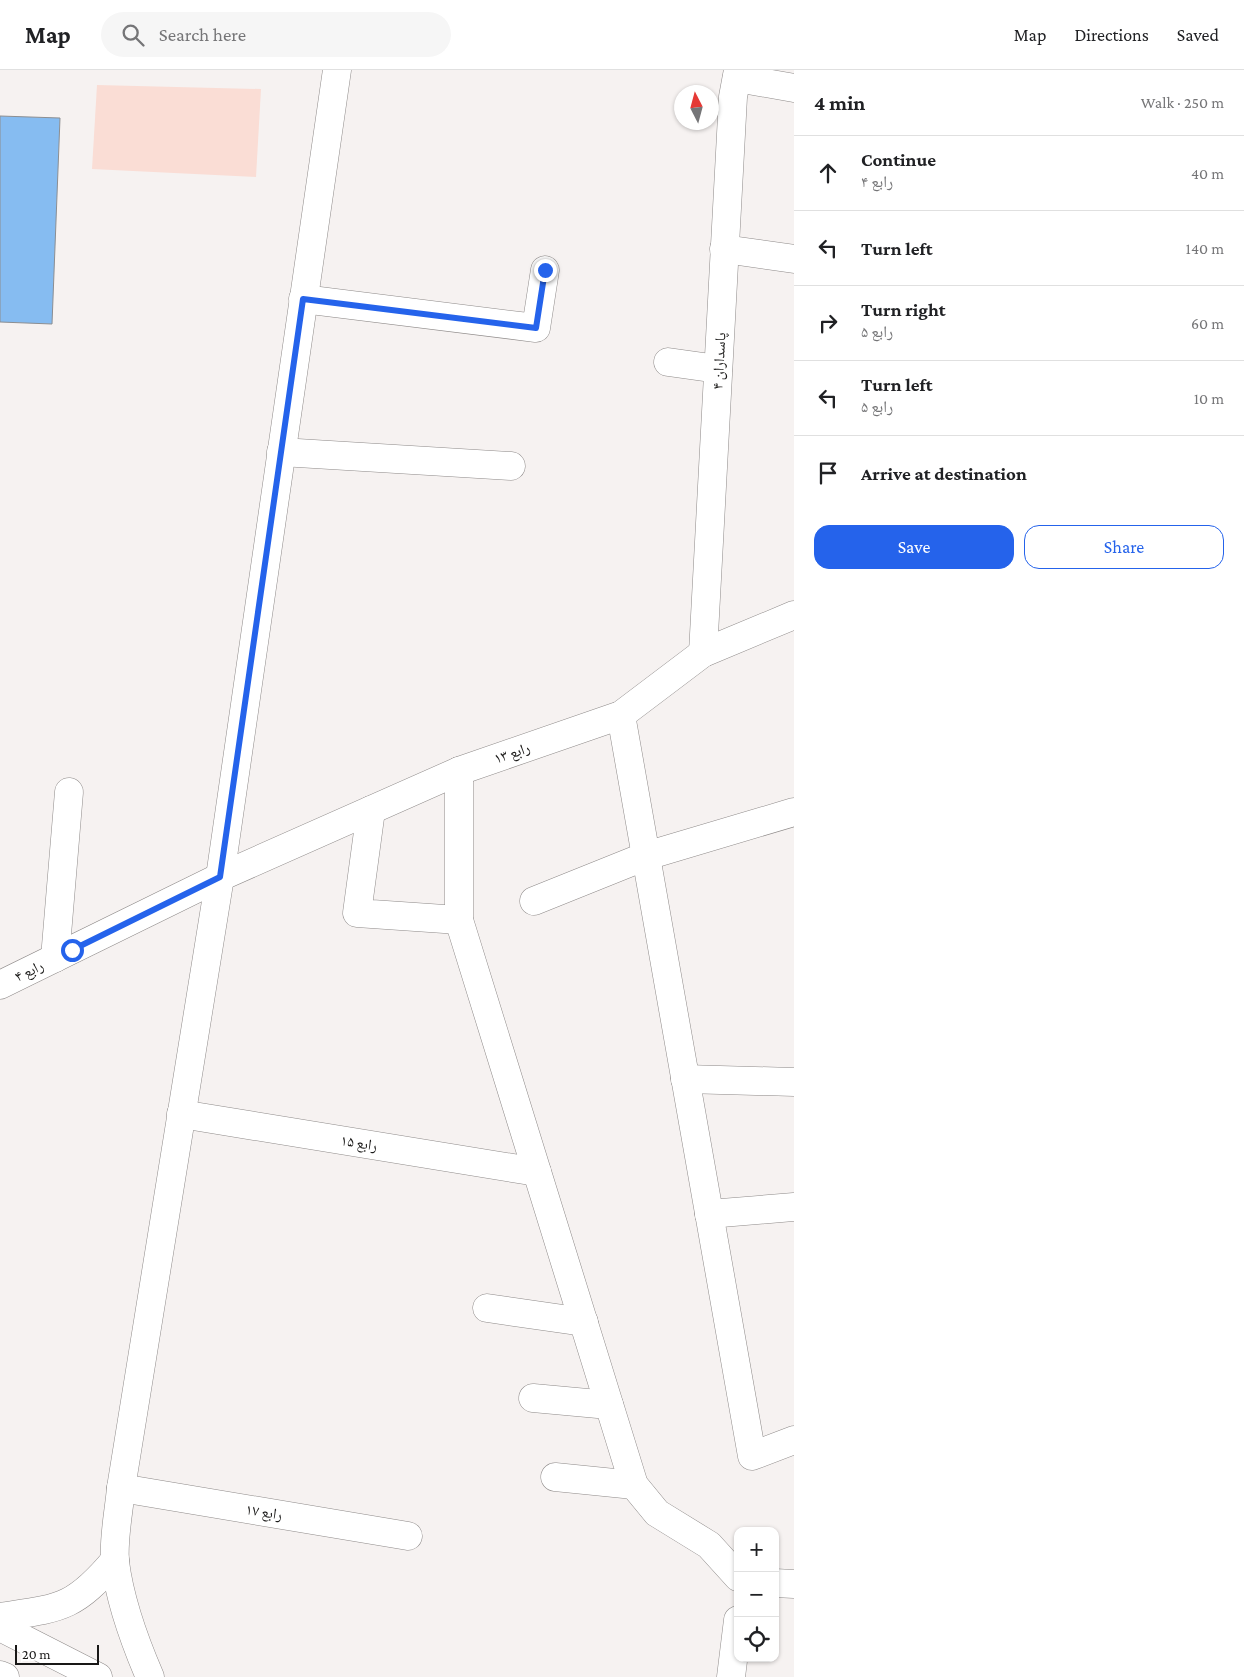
<!DOCTYPE html>
<html lang="en">
<head>
<meta charset="utf-8">
<style>
  :root { --surface:#fff; --page:#f6f6f6; --text:#202124; --muted:#757577; --line:#e0e0e0; --accent:#2563eb }
  body { margin:0; font-family:"Crimson Pro","Noto Naskh Arabic",serif; background:var(--page); color:var(--text) }
  .controls { position:absolute; right:15px; bottom:15px; display:grid; overflow:hidden; border-radius:10px; box-shadow:0 1px 4px #0004 }
  .controls button { width:45px; height:45px; display:grid; place-items:center; padding:0; border:0; border-bottom:1px solid var(--line); background:var(--surface); color:var(--text); font:25px sans-serif }
  .compass { position:absolute; left:674px; top:15px; width:45px; height:45px; border-radius:50%; background:var(--surface); box-shadow:0 1px 4px #0004; rotate:354deg }
  .scale { position:absolute; left:15px; bottom:12px; width:84px; box-sizing:border-box; padding-left:5px; border:2px solid #191817; border-top:0; font-size:14px; line-height:18px; white-space:nowrap; color:#191817; -webkit-text-stroke:4px #fff; paint-order:stroke }
  .stop { position:absolute; width:15px; height:15px; margin:-11px; border:4px solid #2563eb; border-radius:50%; background:#fff }
  .stop.end { background:#2563eb; border-color:#fff; box-shadow:0 1px 5px #0008 }
  .list { margin:0; padding:0; list-style:none }
  h2 { display:flex; justify-content:space-between; align-items:center; height:65px; margin:0; padding:0 20px; font-size:21px }
  h2 small { font-size:16px; font-weight:400; color:var(--muted) }
  .list li { display:grid; grid-template-columns:32px 1fr auto; gap:15px; align-items:center; box-sizing:border-box; height:75px; padding:0 20px; border-top:1px solid var(--line) }
  .list b { display:block; font-size:19px; white-space:nowrap }
  .list p { margin:0; font-size:16px; white-space:nowrap; color:var(--muted) }
  .list em { font-size:16px; font-style:normal; color:var(--muted) }
  .actions { display:flex; gap:10px; padding:15px 20px }
  .actions a { flex:1; padding:11px 0; border:1px solid var(--accent); border-radius:15px; text-align:center; font-size:18px; color:var(--accent) }
  .actions .main { background:var(--accent); color:#fff }
  .icon { flex:none; width:28px; height:28px; fill:none; stroke:currentColor; stroke-width:2; stroke-linecap:round; stroke-linejoin:round }
  .map { position:relative; flex:none; width:794px; height:1607px; overflow:hidden }
  header { display:flex; align-items:center; gap:30px; box-sizing:border-box; height:70px; padding:0 25px; background:var(--surface); border-bottom:1px solid var(--line) }
  header strong { font-size:24px }
  nav { display:flex; gap:28px; margin-inline-start:auto; font-size:18px }
  .search { width:350px; height:45px; background:var(--page); display:flex; align-items:center; gap:12px; box-sizing:border-box; padding:0 18px; border-radius:28px; color:var(--muted); font-size:19px }
  main { display:flex }
  aside { flex:1; background:var(--surface) }
  .map>svg:first-child { display:block }
</style>
</head>
<body>
<header>
<strong>Map</strong>
<div class="search"><svg class="icon" aria-label="search" viewBox="0 0 24 24"><circle cx="10" cy="10" r="6"/><path d="M15 15l6 6"/></svg>Search here</div>
<nav><a>Map</a><a>Directions</a><a>Saved</a></nav>
</header>
<main>
<div class="map">
<svg width="794" height="1607" viewBox="0 0 794 1607">
  <rect width="100%" height="100%" fill="#f6f2f1"/>
  <polygon fill="#faddd5" points="97,15 261,19 256,107 92,99"/>
  <polygon fill="#86bcf1" stroke="#8c8e91" points="0,46 60,48 52,254 0,252"/>
  <g fill="none" stroke-linecap="round" stroke-linejoin="round">
    <defs>
      <g id="minor">
        <polyline points="737,8 794,18"/>
        <polyline points="724,179 794,189"/>
        <polyline points="303,229 536,258 545,200"/>
        <polyline points="668,292 718,299"/>
        <polyline points="281,382 511,396"/>
        <polyline points="703,583 733,27 738,0"/>
        <polyline points="621,645 752,1386 794,1370"/>
        <polyline points="459,701 459,850 634,1415 657,1443 709,1475 738,1507"/>
        <polyline points="371,740 357,843 459,850"/>
        <polyline points="534,831 646,786 794,742"/>
        <polyline points="55,888 69,722"/>
        <polyline points="685,1009 794,1012"/>
        <polyline points="181,1044 537,1102"/>
        <polyline points="709,1144 794,1137"/>
        <polyline points="487,1238 584,1252"/>
        <polyline points="533,1328 609,1335"/>
        <polyline points="555,1407 634,1415"/>
        <polyline points="121,1418 408,1466"/>
        <polyline points="775,1513 794,1514"/>
        <polyline points="731,1607 738,1550"/>
      </g>
      <g id="tertiary">
        <polyline points="0,915 220,807 459,701 621,645 703,583 794,545"/>
        <path d="M 0,1547 C 60,1538 74,1539 115,1490"/>
        <polyline points="0,1557 98,1607"/>
        <polyline points="0,1605 5,1607"/>
        <path d="M 150,1607 C 134,1570 120,1532 115,1492 C 113,1469 119,1441 121,1418 L 220,807 L 337,0"/>
      </g>
    </defs>
    <use href="#minor" stroke="#8e8a89" stroke-width="29"/>
    <use href="#tertiary" stroke="#8e8a89" stroke-width="29"/>
    <use href="#minor" stroke="#fff" stroke-width="28"/>
    <use href="#tertiary" stroke="#fff" stroke-width="28"/>
  </g>
  <g fill="none" stroke-linecap="round" stroke-linejoin="round">
    <polyline stroke="#2563eb" stroke-width="6" points="72,880 220,807 303,229 536,258 545,200"/>
  </g>
  <g text-anchor="middle" dominant-baseline="central" stroke-width="4" stroke-linejoin="round" paint-order="stroke">
    <g font-size="15" fill="#191817" stroke="#fff">
      <text transform="translate(719 291) rotate(-87)">پاسداران ۴</text>
      <text transform="translate(512 683) rotate(-19)">رابع ۱۳</text>
      <text transform="translate(29 901) rotate(-26)">رابع ۴</text>
      <text transform="translate(359 1073) rotate(9)">رابع ۱۵</text>
      <text transform="translate(264 1442) rotate(9)">رابع ۱۷</text>
    </g>
  </g>
</svg>
<div class="controls">
<button>+</button>
<button>−</button>
<button><svg class="icon" aria-label="locate" viewBox="0 0 24 24"><circle cx="12" cy="12" r="6"/><path d="M12 2v4M12 18v4M2 12h4M18 12h4"/></svg></button>
</div>
<svg class="compass" viewBox="-18 -18 36 36"><path d="M0-13l5 13h-10z" fill="#e53935"/><path d="M0 13l5-13h-10z" fill="#757577"/></svg>
<div class="scale">20 m</div>
<div class="stop" style="left:72px;top:880px"></div>
<div class="stop end" style="left:545px;top:200px"></div>
</div>
<aside>
<h2>4 min<small>Walk · 250 m</small></h2>
<ul class="list">
<li><svg class="icon" aria-label="ahead" viewBox="0 0 24 24"><path d="M12 20V5M6 11l6-6 6 6"/></svg><div><b>Continue</b><p>رابع ۴</p></div><em>40 m</em></li>
<li><svg class="icon" aria-label="left" viewBox="0 0 24 24"><path d="M17 20v-9H6M10 6l-5 5 5 5"/></svg><div><b>Turn left</b></div><em>140 m</em></li>
<li><svg class="icon" aria-label="right" viewBox="0 0 24 24"><path d="M7 20v-9h11M14 6l5 5-5 5"/></svg><div><b>Turn right</b><p>رابع ۵</p></div><em>60 m</em></li>
<li><svg class="icon" aria-label="left" viewBox="0 0 24 24"><path d="M17 20v-9H6M10 6l-5 5 5 5"/></svg><div><b>Turn left</b><p>رابع ۵</p></div><em>10 m</em></li>
<li><svg class="icon" aria-label="arrive" viewBox="0 0 24 24"><path d="M6 21V4h12l-3 4 3 4H6"/></svg><div><b>Arrive at destination</b></div></li>
</ul>
<div class="actions"><a class="main">Save</a><a>Share</a></div>
</aside>
</main>
</body>
</html>
